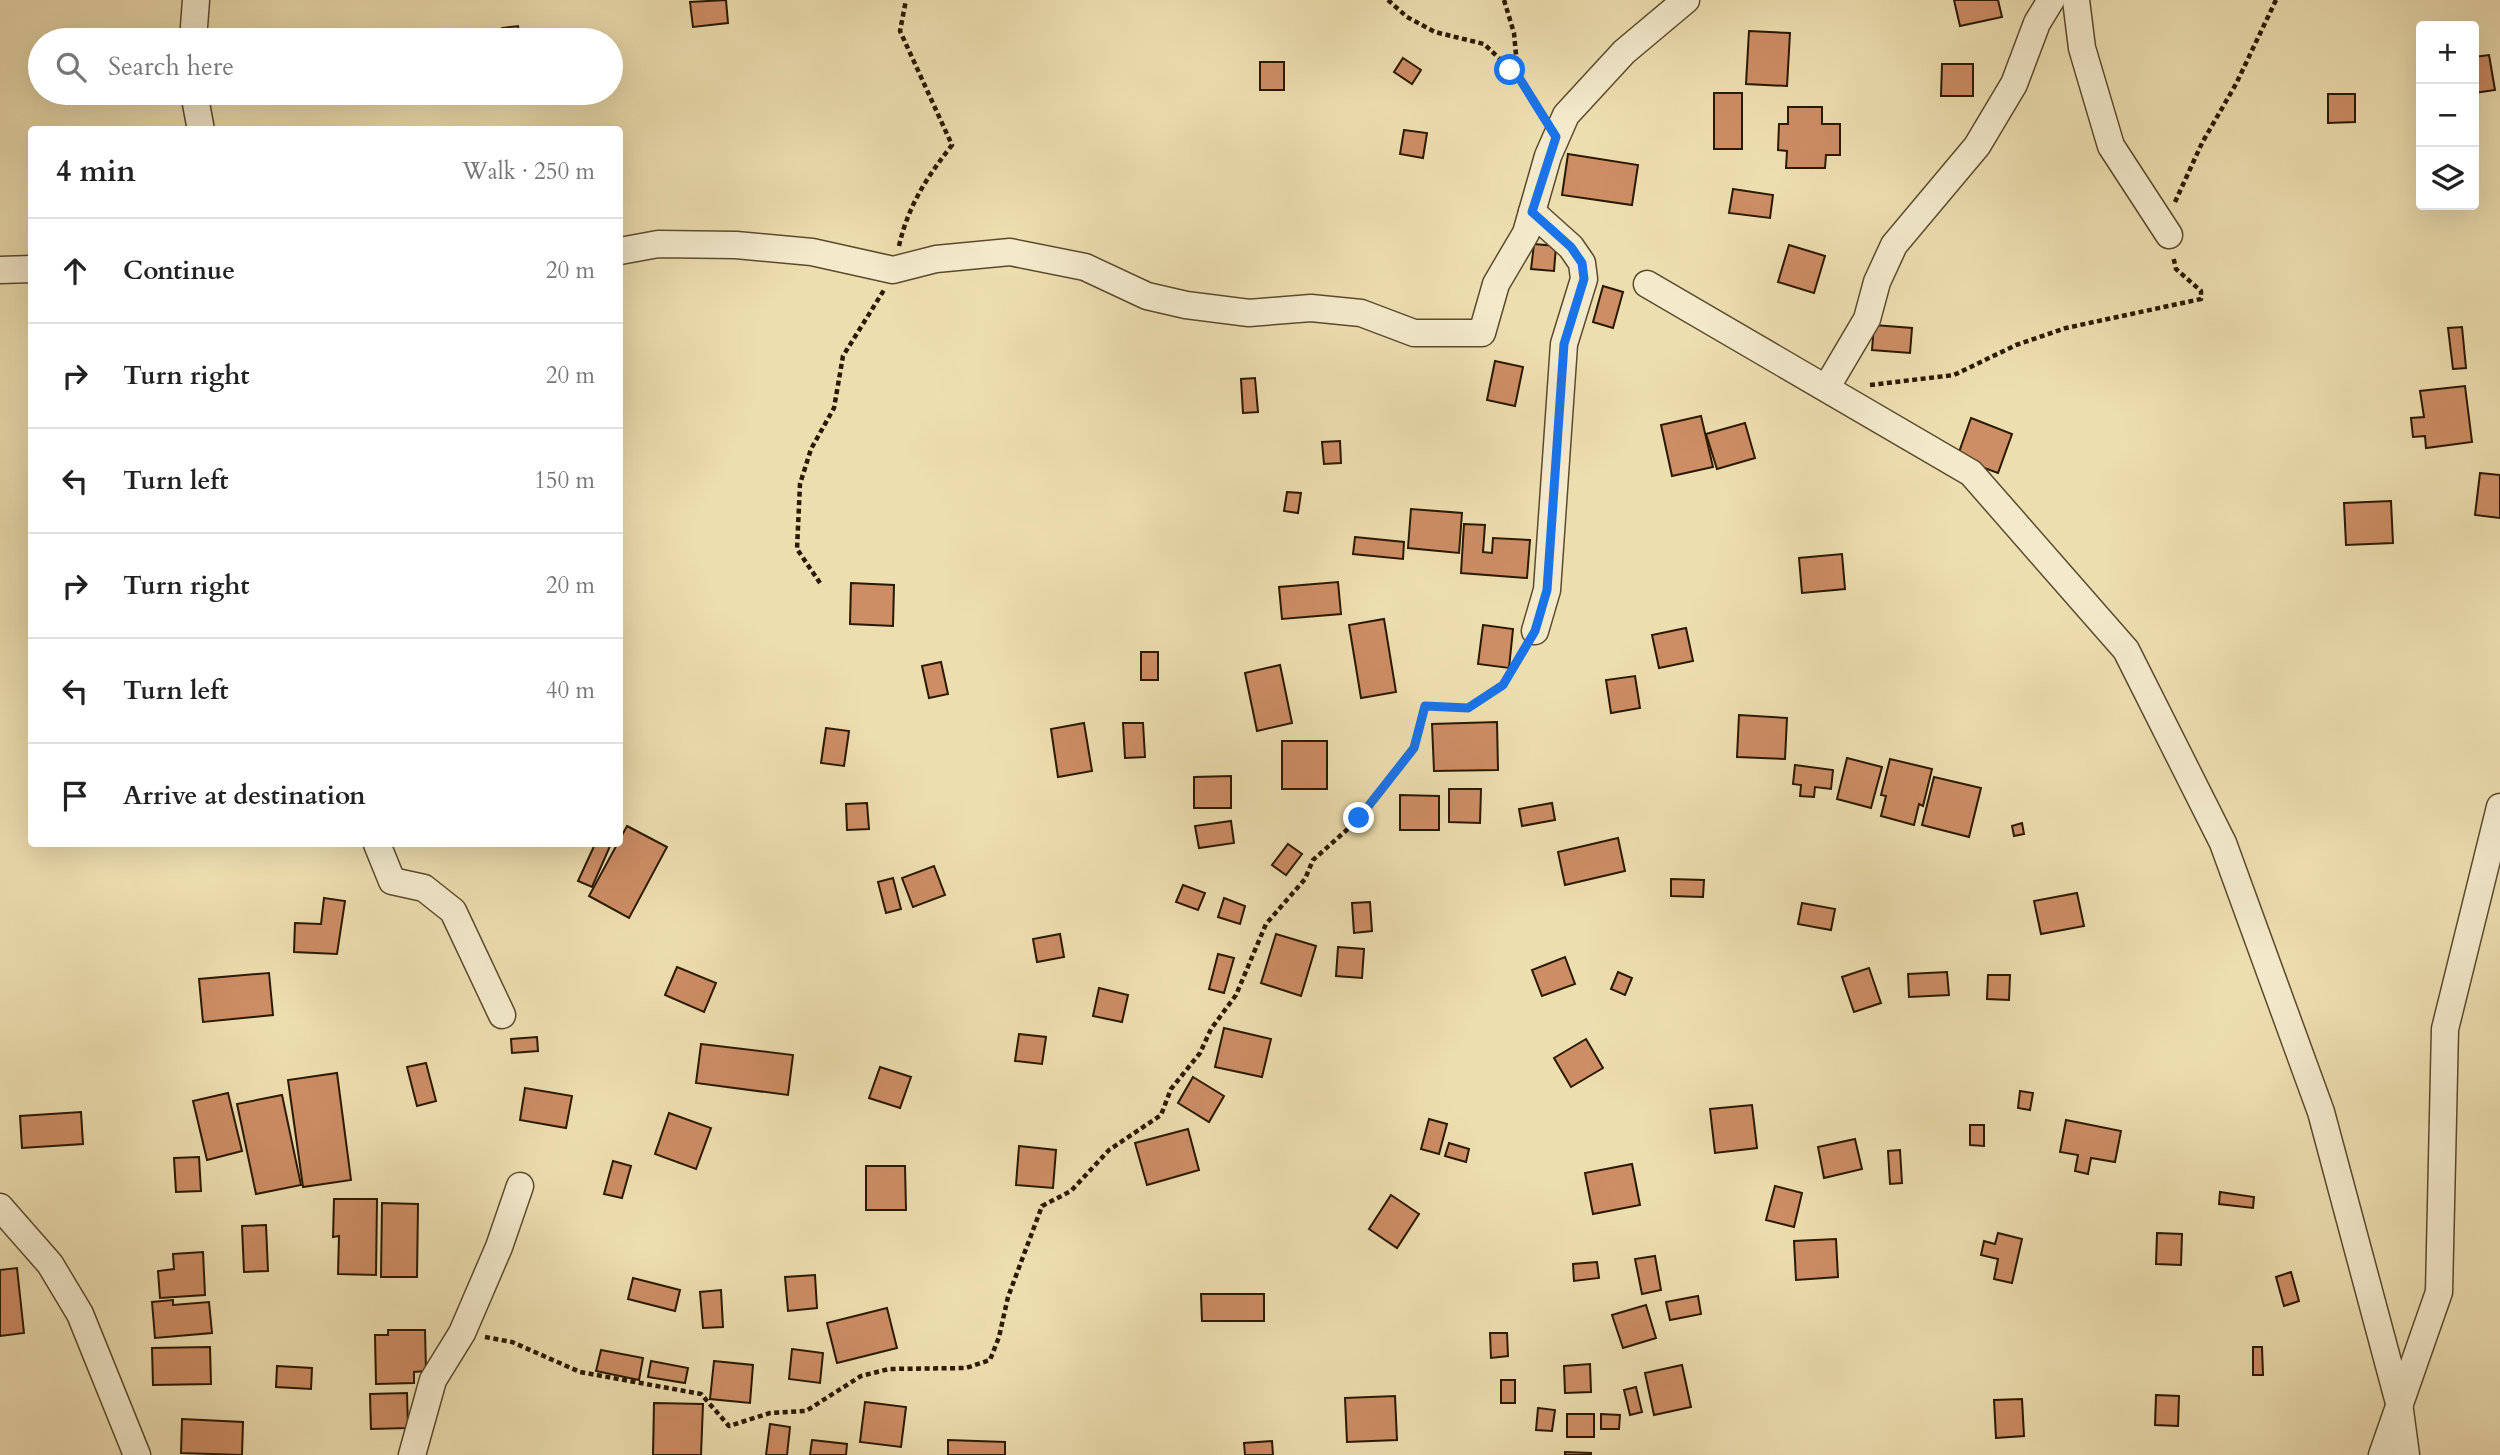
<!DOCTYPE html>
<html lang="en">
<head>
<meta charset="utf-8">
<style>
  :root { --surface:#fff; --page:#f6f6f6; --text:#222; --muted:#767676; --line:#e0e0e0 }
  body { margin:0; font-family:Cardo,serif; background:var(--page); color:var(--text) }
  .controls { position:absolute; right:21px; top:21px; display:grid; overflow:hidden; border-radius:7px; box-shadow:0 7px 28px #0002 }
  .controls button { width:63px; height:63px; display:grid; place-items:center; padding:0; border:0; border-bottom:2px solid var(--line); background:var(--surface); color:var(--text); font:35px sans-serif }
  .stop { position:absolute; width:21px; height:21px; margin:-16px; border:5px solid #1a73e8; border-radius:50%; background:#fff }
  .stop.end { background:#1a73e8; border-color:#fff; box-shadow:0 2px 7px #0008 }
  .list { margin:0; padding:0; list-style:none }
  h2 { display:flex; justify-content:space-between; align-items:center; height:91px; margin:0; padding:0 28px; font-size:30px }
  h2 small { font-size:23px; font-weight:400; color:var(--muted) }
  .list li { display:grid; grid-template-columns:46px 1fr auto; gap:21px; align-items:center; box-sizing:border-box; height:105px; padding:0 28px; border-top:2px solid var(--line) }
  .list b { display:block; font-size:26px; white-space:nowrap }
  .list em { font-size:23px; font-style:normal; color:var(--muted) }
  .icon { flex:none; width:38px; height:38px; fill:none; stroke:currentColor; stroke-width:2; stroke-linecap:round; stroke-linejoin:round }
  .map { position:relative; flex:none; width:2500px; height:1455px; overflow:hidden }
  .search { position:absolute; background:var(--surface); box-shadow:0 7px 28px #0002; left:28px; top:28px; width:595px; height:77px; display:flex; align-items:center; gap:18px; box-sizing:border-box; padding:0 24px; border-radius:38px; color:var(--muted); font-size:26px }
  .panel { position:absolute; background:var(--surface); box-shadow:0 7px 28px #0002; left:28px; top:126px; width:595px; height:721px; border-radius:7px }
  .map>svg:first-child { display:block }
</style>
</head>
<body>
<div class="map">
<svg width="2500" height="1455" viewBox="0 0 2500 1455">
  <rect width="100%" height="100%" fill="#eddeb0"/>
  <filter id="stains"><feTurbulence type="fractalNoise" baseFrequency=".00286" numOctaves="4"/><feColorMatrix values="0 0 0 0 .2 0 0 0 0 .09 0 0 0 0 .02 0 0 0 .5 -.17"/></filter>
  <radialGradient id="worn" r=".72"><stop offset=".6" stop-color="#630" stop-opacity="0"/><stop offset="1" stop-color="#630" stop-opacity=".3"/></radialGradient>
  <g fill="#cd8d65" stroke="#2a1902" stroke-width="2">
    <polygon points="726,0 728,23 693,27 690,2"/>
    <polygon points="1954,0 1998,0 2002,17 1960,26"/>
    <polygon points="518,26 520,40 504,40 502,28"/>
    <polygon points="1749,31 1790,33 1787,86 1746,84"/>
    <polygon points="2489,55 2495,90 2474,93 2474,57"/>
    <polygon points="1403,58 1421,70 1412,84 1394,72"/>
    <rect x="1260" y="62" width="24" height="28"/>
    <polygon points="1942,64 1973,64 1973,96 1941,96"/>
    <polygon points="437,93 484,93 484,94 438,98"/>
    <rect x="1714" y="93" width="28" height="56"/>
    <polygon points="2328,94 2355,94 2355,122 2328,123"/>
    <polygon points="1788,107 1822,107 1822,124 1840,124 1840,155 1826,155 1825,168 1786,168 1787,151 1778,150 1779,124 1788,124"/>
    <polygon points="1404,130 1427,133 1423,158 1400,154"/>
    <polygon points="1568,154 1638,165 1632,205 1562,195"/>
    <polygon points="1733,189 1773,195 1770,218 1729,213"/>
    <polygon points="1534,244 1556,246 1554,271 1531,269"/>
    <polygon points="1789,245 1825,256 1814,293 1778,282"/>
    <polygon points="1603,286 1623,292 1613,328 1593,322"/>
    <polygon points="1874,325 1912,328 1910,353 1872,350"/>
    <polygon points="2462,327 2466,368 2453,369 2448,328"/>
    <polygon points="1495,361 1523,367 1515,406 1487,400"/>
    <polygon points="1255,378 1258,412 1243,413 1241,379"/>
    <polygon points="2465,386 2472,442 2426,448 2425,436 2413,437 2411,418 2424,417 2420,391"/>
    <polygon points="1701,416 1713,467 1672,476 1661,425"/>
    <polygon points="1971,418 2012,434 1998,473 1957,458"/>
    <polygon points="1745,423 1755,458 1717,469 1706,434"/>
    <polygon points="1340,441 1341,463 1324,464 1322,442"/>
    <polygon points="2480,473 2500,475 2500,518 2475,515"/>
    <polygon points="1287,492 1301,493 1298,513 1284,511"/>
    <polygon points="2391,501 2393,543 2346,545 2344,503"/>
    <polygon points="1411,509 1462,513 1459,553 1408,548"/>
    <polygon points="1464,524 1485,525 1483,552 1492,553 1493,538 1530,540 1527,578 1461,573"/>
    <polygon points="1355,537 1404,542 1403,559 1353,554"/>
    <polygon points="1842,554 1845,589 1802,593 1799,558"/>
    <polygon points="1338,582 1341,614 1282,619 1279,587"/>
    <polygon points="851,583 894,585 893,626 850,624"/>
    <polygon points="1384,619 1396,692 1361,698 1349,625"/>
    <polygon points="1483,625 1513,629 1509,668 1478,664"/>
    <polygon points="1686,628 1693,661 1659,668 1652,635"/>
    <rect x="1141" y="652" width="17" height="28"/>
    <polygon points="941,662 948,694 929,698 922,666"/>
    <polygon points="1280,665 1292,723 1257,731 1245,673"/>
    <polygon points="1635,676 1640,708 1611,713 1606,680"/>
    <polygon points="1739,715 1787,718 1785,759 1737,757"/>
    <polygon points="1497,722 1498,770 1434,771 1432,724"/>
    <polygon points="1084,723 1092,771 1058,777 1051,729"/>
    <polygon points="1123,723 1143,723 1145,757 1125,758"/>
    <polygon points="826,728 849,731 844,766 821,763"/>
    <rect x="1282" y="741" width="45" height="48"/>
    <polygon points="1847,758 1882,767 1871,808 1837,799"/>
    <polygon points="1890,759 1932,769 1923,806 1919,804 1914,825 1881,816 1886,796 1881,795"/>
    <polygon points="1795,765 1833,770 1831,789 1815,787 1814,797 1800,796 1801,785 1793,784"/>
    <polygon points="1231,776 1231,808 1194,808 1194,777"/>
    <polygon points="1934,777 1981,788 1969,837 1922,825"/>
    <polygon points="1449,789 1481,789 1480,823 1449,822"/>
    <polygon points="1400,795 1439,796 1439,830 1400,830"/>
    <polygon points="867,803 869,829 847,830 846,804"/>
    <polygon points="1552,803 1555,820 1522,826 1519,809"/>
    <polygon points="1231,821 1234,843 1199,848 1195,826"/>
    <polygon points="2022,823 2024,834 2014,836 2012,826"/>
    <polygon points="627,826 667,847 629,918 589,896"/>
    <polygon points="1618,838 1625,871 1565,885 1558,852"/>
    <polygon points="595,844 611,844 592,887 578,881"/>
    <polygon points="1288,844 1302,854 1286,875 1272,865"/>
    <polygon points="934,866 945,895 913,907 902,878"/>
    <polygon points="893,878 901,909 886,913 878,882"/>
    <polygon points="1671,879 1704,880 1703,897 1671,896"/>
    <polygon points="1183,885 1205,893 1198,910 1176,902"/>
    <polygon points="2077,893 2084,926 2041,934 2034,901"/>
    <polygon points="324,898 345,901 337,954 294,952 295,923 321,924"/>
    <polygon points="1224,898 1245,906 1240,924 1218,917"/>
    <polygon points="1370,902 1372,931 1354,933 1352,903"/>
    <polygon points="1802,903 1835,909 1831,930 1798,924"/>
    <polygon points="1060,934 1064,957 1037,962 1033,939"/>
    <polygon points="1276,934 1316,946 1301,996 1261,983"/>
    <polygon points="1338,947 1364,949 1362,978 1336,976"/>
    <polygon points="1218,954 1234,958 1224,993 1209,989"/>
    <polygon points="1565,957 1575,984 1542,996 1532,970"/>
    <polygon points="677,967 716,983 704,1012 665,995"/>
    <polygon points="1869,968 1881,1003 1854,1012 1842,977"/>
    <polygon points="1618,972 1632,978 1625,995 1611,989"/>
    <polygon points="1947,972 1949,995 1909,997 1908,974"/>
    <polygon points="269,973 273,1015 203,1022 199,979"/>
    <polygon points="1988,975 2010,975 2009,1000 1987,999"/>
    <polygon points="1099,988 1128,995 1122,1022 1093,1016"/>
    <polygon points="1224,1028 1271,1039 1262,1077 1215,1067"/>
    <polygon points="1019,1034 1046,1037 1042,1064 1015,1061"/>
    <polygon points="537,1037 538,1051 512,1053 511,1039"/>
    <polygon points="1586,1039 1603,1068 1571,1087 1554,1058"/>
    <polygon points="701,1044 793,1055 788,1095 696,1083"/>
    <polygon points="426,1063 436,1101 417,1106 407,1067"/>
    <polygon points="880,1067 911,1077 900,1108 869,1098"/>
    <polygon points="337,1073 351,1180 303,1187 288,1080"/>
    <polygon points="1193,1077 1224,1096 1209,1122 1178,1103"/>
    <polygon points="525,1088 572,1096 566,1128 520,1120"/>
    <polygon points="2020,1091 2033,1093 2030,1110 2018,1108"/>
    <polygon points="228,1093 242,1151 207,1160 193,1101"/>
    <polygon points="282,1095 301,1185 256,1194 237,1104"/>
    <polygon points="1752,1105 1757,1148 1715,1153 1710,1109"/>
    <polygon points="81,1112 83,1144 22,1148 20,1116"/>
    <polygon points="669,1113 711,1128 696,1169 655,1154"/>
    <polygon points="1429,1119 1447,1124 1439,1154 1421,1149"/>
    <polygon points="2066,1120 2121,1131 2115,1162 2091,1158 2088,1174 2075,1171 2078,1155 2060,1152"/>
    <polygon points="1970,1125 1984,1125 1984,1146 1970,1145"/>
    <polygon points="1188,1129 1199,1170 1147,1185 1135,1143"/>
    <polygon points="1855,1139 1862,1169 1824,1178 1818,1147"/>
    <polygon points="1449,1143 1469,1149 1466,1162 1445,1156"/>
    <polygon points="1019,1146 1056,1150 1053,1188 1016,1185"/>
    <polygon points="1900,1150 1902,1183 1890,1184 1888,1151"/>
    <polygon points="199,1157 201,1191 176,1192 174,1158"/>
    <polygon points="613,1161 631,1166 622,1198 604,1194"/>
    <polygon points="1632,1164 1640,1205 1593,1214 1585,1173"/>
    <polygon points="866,1166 905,1166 906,1210 866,1210"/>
    <polygon points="1775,1186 1802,1193 1794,1227 1766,1220"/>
    <polygon points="2220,1192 2254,1197 2253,1208 2219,1204"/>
    <polygon points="1391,1195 1419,1214 1397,1248 1369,1229"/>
    <polygon points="334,1199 377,1199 376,1275 338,1274 339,1236 333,1237"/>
    <polygon points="382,1203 418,1204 417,1277 381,1277"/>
    <polygon points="266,1225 268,1271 244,1272 242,1226"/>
    <polygon points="1998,1233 2022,1239 2012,1283 1994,1279 1998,1259 1981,1255 1984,1241 1995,1244"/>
    <polygon points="2157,1233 2182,1234 2181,1265 2156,1264"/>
    <polygon points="1836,1239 1838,1277 1796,1280 1794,1241"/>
    <polygon points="203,1252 205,1295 160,1298 158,1271 174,1269 173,1254"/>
    <polygon points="1655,1256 1661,1290 1642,1294 1635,1259"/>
    <polygon points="1597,1262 1599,1278 1574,1281 1573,1264"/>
    <polygon points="17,1268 24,1333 0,1336 0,1270"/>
    <polygon points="2291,1272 2299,1301 2284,1306 2276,1277"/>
    <polygon points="815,1275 817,1308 788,1311 785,1277"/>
    <polygon points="633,1278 680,1290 675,1311 628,1299"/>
    <polygon points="721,1290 723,1327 703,1328 700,1292"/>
    <polygon points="1201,1294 1264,1294 1264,1321 1202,1321"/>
    <polygon points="1698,1296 1701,1314 1670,1320 1666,1302"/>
    <polygon points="173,1300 173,1305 209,1302 212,1333 155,1338 152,1302"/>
    <polygon points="1646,1305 1656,1338 1623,1348 1612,1315"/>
    <polygon points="887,1308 897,1348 837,1363 827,1323"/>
    <polygon points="388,1330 425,1330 426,1371 414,1372 414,1383 376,1384 375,1335 388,1335"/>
    <polygon points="1490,1333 1507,1333 1508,1356 1491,1358"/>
    <polygon points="210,1347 211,1384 153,1385 152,1348"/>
    <polygon points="2253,1347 2262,1347 2263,1375 2253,1375"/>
    <polygon points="792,1349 823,1353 820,1383 789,1379"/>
    <polygon points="601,1350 643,1358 639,1380 596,1371"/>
    <polygon points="651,1361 688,1368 685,1383 648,1377"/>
    <polygon points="714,1361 753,1365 750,1403 710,1399"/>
    <polygon points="1590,1364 1591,1392 1565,1393 1564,1366"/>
    <polygon points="1682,1365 1691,1407 1654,1415 1645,1373"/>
    <polygon points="277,1366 312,1368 311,1389 276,1387"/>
    <rect x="1501" y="1380" width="14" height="23"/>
    <polygon points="1636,1387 1642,1412 1630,1415 1624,1390"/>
    <polygon points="407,1393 408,1428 371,1429 370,1394"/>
    <polygon points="2156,1395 2179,1396 2178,1426 2155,1425"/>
    <polygon points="1395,1396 1397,1440 1347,1442 1345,1398"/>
    <polygon points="2022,1399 2024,1436 1996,1438 1994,1400"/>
    <polygon points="865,1402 906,1407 901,1447 860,1442"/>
    <polygon points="654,1403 703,1404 701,1455 653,1455"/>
    <polygon points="1538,1408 1555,1410 1552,1431 1536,1430"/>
    <rect x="1567" y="1414" width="27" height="23"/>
    <polygon points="1601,1414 1620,1415 1619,1429 1601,1429"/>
    <polygon points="182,1419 243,1422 242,1455 181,1453"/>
    <polygon points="770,1424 790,1427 787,1455 766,1455"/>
    <polygon points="812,1440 847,1444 846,1455 810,1455"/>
    <polygon points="948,1440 1005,1442 1005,1455 948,1455"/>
    <polygon points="1272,1441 1273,1455 1245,1455 1244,1443"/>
    <polygon points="1565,1452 1591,1453 1591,1455 1565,1455"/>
  </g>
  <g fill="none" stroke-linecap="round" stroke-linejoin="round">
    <defs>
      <g id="minor">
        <polyline points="2076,0 2082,48 2111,146 2169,235"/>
        <polyline points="193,40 196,0"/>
        <polyline points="194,93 201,130"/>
        <polyline points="1532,212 1571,247 1582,263 1584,279 1564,344 1547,590 1535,631"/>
        <polyline points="620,251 658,244 736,245 812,252 893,270 936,259 1010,252 1085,267 1147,296 1186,305 1249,313 1311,308 1361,313 1414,333 1482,333 1496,284 1526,233 1548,156 1566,115 1624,52 1686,0"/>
        <polyline points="0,270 32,269"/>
        <polyline points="1647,284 1971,473 2126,650 2223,843 2321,1112 2399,1403 2406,1455"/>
        <polyline points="1831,380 1867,319 1877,282 1894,245 1977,146 2014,84 2037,23 2051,0"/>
        <polyline points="377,844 392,881 424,888 453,911 502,1015"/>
        <polyline points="0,1207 50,1264 80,1314 137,1455"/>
        <polyline points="412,1455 433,1380 462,1333 499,1247 520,1186"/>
        <polyline points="2382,1455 2439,1292 2445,1029 2500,807"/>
      </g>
    </defs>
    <use href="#minor" stroke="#5b4a2e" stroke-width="29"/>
    <g stroke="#2a1902" stroke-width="4.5" stroke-dasharray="5 3.5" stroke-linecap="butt">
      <polyline points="1388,0 1407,17 1435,32 1484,44 1518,76"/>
      <polyline points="1504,0 1514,33 1518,76 1540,114"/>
      <polyline points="2175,202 2202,143 2236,84 2276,0"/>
      <path d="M 899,246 C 908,206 927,177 952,145 L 900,31 L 906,0"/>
      <polyline points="1870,385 1954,375 2016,345 2066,328 2201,299 2201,291 2176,269 2173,256"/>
      <polyline points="820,583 797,549 800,484 811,449 834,408 843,356 884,290"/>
      <polyline points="485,1337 512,1342 580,1372 701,1394 729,1426 770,1413 806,1411 861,1376 889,1369 966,1368 990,1360 999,1337 1008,1297 1042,1206 1071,1191 1109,1150 1161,1115 1171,1089 1200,1053 1211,1029 1236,995 1266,924 1305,879 1313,860 1359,819 1414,748 1425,706 1468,708 1503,685 1523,649"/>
    </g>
    <use href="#minor" stroke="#f3eacc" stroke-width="26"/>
  </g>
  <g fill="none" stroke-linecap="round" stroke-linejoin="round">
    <polyline stroke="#1a73e8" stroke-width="9" points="1359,818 1414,748 1425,706 1468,708 1503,685 1535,631 1547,590 1564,344 1584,279 1582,263 1571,247 1532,212 1556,137 1518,76 1510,70"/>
  </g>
  <rect width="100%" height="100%" filter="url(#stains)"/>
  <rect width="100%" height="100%" fill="url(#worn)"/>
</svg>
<div class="controls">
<button>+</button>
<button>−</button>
<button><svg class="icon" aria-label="layers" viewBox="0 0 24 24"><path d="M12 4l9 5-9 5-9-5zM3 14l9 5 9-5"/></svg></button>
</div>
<div class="stop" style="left:1510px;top:70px"></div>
<div class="stop end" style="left:1359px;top:818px"></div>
<div class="search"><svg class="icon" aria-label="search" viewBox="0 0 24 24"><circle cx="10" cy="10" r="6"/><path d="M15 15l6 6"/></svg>Search here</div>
<section class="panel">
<h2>4 min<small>Walk · 250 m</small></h2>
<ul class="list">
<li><svg class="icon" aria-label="ahead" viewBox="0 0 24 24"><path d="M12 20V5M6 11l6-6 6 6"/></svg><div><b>Continue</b></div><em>20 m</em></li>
<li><svg class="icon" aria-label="right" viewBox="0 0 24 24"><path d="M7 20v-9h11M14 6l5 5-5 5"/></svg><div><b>Turn right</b></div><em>20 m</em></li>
<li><svg class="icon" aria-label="left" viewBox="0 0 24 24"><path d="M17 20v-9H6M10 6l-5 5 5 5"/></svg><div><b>Turn left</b></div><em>150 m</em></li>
<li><svg class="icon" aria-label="right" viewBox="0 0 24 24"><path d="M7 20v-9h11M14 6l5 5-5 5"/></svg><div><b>Turn right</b></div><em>20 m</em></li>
<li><svg class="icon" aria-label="left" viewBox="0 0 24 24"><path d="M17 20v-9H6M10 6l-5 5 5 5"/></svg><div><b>Turn left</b></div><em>40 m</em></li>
<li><svg class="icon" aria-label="arrive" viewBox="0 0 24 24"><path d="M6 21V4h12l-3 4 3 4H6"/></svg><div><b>Arrive at destination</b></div></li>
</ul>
</section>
</div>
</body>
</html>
